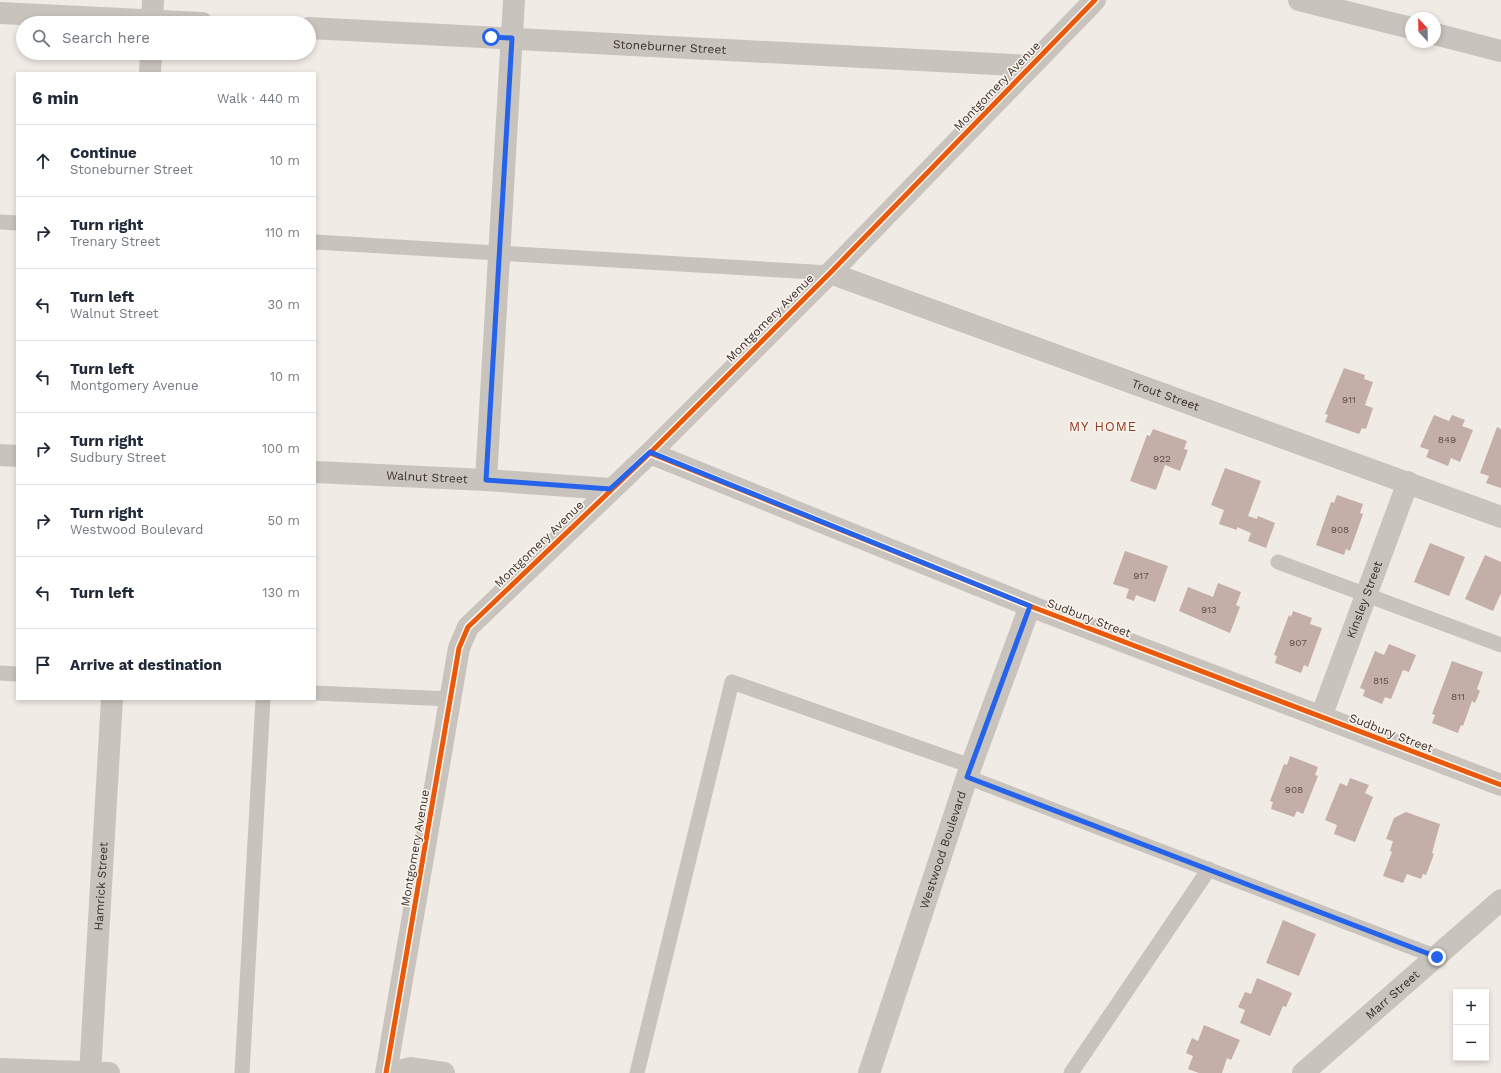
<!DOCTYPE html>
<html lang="en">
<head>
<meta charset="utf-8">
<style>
  :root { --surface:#fff; --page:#f2f2f3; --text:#1f2937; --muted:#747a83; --line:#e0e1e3 }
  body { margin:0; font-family:"Work Sans",sans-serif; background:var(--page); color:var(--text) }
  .controls { position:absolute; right:12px; bottom:12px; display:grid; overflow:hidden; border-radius:0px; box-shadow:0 2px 6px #0003 }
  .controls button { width:36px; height:36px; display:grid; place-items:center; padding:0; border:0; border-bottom:1px solid var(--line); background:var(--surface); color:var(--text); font:20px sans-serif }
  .compass { position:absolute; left:1405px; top:12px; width:36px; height:36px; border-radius:50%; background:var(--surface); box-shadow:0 2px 6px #0003; rotate:338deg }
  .stop { position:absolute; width:12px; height:12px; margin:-9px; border:3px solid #2563eb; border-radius:50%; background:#fff }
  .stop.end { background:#2563eb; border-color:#fff; box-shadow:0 1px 4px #0008 }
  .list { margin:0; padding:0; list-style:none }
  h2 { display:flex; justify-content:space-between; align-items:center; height:52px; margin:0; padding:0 16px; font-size:17px }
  h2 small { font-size:13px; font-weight:400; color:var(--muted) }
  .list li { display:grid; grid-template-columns:26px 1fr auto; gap:12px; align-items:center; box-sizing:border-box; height:72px; padding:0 16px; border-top:1px solid var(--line) }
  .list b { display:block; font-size:15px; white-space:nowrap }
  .list p { margin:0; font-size:13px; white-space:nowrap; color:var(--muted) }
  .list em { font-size:13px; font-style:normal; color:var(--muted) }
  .icon { flex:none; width:22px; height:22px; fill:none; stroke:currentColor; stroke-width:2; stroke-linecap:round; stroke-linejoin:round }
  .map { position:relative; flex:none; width:1501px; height:1073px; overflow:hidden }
  .search { position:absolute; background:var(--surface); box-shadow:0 2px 6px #0003; left:16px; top:16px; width:300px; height:44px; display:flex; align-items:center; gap:10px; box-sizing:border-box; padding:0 14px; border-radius:22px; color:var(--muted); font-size:15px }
  .panel { position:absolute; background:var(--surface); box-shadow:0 2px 6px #0003; left:16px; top:72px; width:300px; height:628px; border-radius:0px }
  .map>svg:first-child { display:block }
</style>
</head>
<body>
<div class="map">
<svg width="1501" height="1073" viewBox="0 0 1501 1073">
  <rect width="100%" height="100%" fill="#f0ebe5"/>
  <g fill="#c3afa7">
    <polygon points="1344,368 1365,375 1364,379 1373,382 1365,405 1373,408 1366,429 1362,428 1359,434 1325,422 1328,415 1325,414"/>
    <polygon points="1434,415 1449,421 1452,415 1465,420 1462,426 1473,430 1460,462 1451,458 1448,466 1426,457 1429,450 1420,447"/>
    <polygon points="1497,427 1501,429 1501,488 1486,483 1489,476 1480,473"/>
    <polygon points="1153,429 1187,441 1184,449 1188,450 1180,471 1165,465 1156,490 1130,481 1147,435 1150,436"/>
    <polygon points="1225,468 1261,481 1248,516 1257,519 1258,516 1275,523 1266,548 1248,541 1251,533 1237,527 1237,530 1219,524 1224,510 1211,505"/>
    <polygon points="1337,495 1363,504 1360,513 1363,514 1350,551 1346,549 1344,555 1316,545 1331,502 1334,503"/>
    <polygon points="1430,543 1465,557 1449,596 1414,582"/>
    <polygon points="1125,551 1168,566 1155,602 1136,595 1134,601 1126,598 1129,589 1113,584"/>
    <polygon points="1485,555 1501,562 1501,593 1493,611 1465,599"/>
    <polygon points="1218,583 1241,592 1236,605 1240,607 1230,633 1179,611 1188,587 1213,597"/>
    <polygon points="1293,611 1312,618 1310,624 1322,628 1308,667 1304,665 1301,673 1275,663 1277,656 1274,655 1289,615 1291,617"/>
    <polygon points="1389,644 1416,655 1409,672 1403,670 1391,699 1385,697 1382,704 1363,696 1365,690 1360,688 1375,651 1384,655"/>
    <polygon points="1452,661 1483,672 1477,689 1480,691 1475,703 1472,701 1463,726 1461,725 1458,733 1432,723 1435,715 1432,714"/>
    <polygon points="1290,756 1318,767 1315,775 1318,776 1303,814 1297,811 1294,817 1271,809 1273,802 1270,801 1284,764 1287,765"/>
    <polygon points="1350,778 1369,785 1365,793 1373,797 1355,842 1334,834 1337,825 1325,820 1340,783 1347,786"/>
    <polygon points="1406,812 1440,824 1432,853 1434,854 1426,875 1423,874 1421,879 1407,874 1403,883 1383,876 1392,852 1390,851 1393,841 1386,839 1394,818"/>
    <polygon points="1283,920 1316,934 1299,976 1266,963"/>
    <polygon points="1257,978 1292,993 1286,1007 1283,1006 1270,1036 1240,1023 1245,1010 1238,1007 1245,992 1251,994"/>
    <polygon points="1204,1025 1240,1040 1231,1060 1227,1058 1222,1073 1199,1073 1188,1069 1193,1056 1186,1053 1192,1038 1198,1041"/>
  </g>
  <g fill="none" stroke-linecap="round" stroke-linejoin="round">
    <g stroke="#c9c3be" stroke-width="15">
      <polyline points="0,222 17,223"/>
      <polyline points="315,242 830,273"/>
      <polyline points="1278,562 1501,645"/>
      <polyline points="0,673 17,674"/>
      <polyline points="315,693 450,699"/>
      <polyline points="967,777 1437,957"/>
      <polyline points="242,1073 263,699"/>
      <polyline points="637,1073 732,682 971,766"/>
      <polyline points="1071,1073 1209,869"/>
    </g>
    <g stroke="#c9c3be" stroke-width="22">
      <polyline points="1299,0 1411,28"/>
      <polyline points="0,13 202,23"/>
      <polyline points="152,23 153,0"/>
      <path id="s1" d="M 309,28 L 1031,66"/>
      <polyline points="1435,34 1501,51"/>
      <polyline points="150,73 151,53"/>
      <path id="s2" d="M 830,273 L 1501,517"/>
      <polyline points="650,453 1030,606 1501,785"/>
      <polyline points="0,455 17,456"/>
      <path id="s3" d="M 315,472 L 486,480 L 610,489"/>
      <polyline points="486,480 514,0"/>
      <path id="s4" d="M 1321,717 L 1408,482"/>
      <polyline points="0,1069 109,1073"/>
      <path id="s5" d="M 90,1073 L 112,699"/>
      <polyline points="386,1073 459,648 468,627 650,453 830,273 1095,0"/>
      <polyline points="393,1073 410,1068 444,1073"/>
      <path id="s6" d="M 869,1073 L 967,777 L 1030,606"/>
      <path id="s7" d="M 1303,1073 L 1501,900"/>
    </g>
    <defs>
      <g id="cycleway">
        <polyline points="650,453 1030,606 1501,785"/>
        <polyline points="386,1073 459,648 468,627 650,453 830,273 1095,0"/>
      </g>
    </defs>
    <use href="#cycleway" stroke="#fbf5ee" stroke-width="8"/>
    <use href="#cycleway" stroke="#e8590c" stroke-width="5"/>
  </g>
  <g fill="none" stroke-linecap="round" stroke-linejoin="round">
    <polyline stroke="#2563eb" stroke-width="5" points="491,37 512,38 486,480 610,489 650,452 1030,606 967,777 1437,957"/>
  </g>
  <g text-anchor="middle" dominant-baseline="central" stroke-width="3" stroke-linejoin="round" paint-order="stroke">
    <g font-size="10" fill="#5d504a">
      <text x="1349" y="399">911</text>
      <text x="1447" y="439">849</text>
      <text x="1162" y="458">922</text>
      <text x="1340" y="529">908</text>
      <text x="1141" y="575">917</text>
      <text x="1209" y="609">913</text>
      <text x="1298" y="642">907</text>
      <text x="1381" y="680">815</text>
      <text x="1458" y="696">811</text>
      <text x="1294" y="789">908</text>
    </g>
    <g font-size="12" fill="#3b302b" stroke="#fbf5ee">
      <text stroke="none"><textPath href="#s1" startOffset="361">Stoneburner Street</textPath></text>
      <text transform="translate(997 86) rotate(-46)">Montgomery Avenue</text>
      <text transform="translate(770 318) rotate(-45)">Montgomery Avenue</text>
      <text stroke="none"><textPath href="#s2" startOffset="357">Trout Street</textPath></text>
      <text stroke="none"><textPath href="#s3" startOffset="112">Walnut Street</textPath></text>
      <text transform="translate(539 544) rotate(-44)">Montgomery Avenue</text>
      <text stroke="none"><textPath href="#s4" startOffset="125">Kinsley Street</textPath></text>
      <text transform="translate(1089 618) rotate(21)">Sudbury Street</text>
      <text transform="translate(1391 733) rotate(21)">Sudbury Street</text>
      <text transform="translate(415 848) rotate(-80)">Montgomery Avenue</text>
      <text stroke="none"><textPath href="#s6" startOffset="235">Westwood Boulevard</textPath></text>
      <text stroke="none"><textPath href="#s5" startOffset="187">Hamrick Street</textPath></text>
      <text stroke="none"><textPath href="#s7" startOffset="119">Marr Street</textPath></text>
    </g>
    <g font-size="13" letter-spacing="1" fill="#8c3b22" stroke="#fbf5ee">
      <text x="1103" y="426">MY HOME</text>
    </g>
  </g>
</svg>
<div class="controls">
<button>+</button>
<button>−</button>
</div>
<svg class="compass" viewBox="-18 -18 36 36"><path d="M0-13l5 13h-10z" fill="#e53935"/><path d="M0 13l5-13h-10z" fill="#747a83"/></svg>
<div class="stop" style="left:491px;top:37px"></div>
<div class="stop end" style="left:1437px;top:957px"></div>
<div class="search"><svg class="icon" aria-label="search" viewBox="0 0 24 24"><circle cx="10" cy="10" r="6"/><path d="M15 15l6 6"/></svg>Search here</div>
<section class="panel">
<h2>6 min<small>Walk · 440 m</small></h2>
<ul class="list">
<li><svg class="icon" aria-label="ahead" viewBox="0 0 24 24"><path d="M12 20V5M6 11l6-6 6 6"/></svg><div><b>Continue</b><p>Stoneburner Street</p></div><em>10 m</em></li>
<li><svg class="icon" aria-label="right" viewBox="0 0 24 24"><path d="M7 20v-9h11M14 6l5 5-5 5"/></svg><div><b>Turn right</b><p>Trenary Street</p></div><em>110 m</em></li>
<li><svg class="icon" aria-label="left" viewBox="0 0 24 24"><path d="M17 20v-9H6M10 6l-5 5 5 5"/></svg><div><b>Turn left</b><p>Walnut Street</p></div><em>30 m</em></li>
<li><svg class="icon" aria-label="left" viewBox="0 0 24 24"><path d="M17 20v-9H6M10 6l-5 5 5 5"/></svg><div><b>Turn left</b><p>Montgomery Avenue</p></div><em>10 m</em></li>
<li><svg class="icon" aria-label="right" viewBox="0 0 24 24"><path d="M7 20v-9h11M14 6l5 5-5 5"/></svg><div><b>Turn right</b><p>Sudbury Street</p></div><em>100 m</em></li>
<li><svg class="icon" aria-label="right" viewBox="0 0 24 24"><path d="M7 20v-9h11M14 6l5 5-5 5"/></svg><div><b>Turn right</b><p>Westwood Boulevard</p></div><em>50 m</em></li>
<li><svg class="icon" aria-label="left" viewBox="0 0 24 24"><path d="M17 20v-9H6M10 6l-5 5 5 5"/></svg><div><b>Turn left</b></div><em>130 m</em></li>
<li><svg class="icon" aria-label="arrive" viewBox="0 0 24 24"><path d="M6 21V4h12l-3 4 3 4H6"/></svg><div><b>Arrive at destination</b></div></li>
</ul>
</section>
</div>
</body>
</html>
